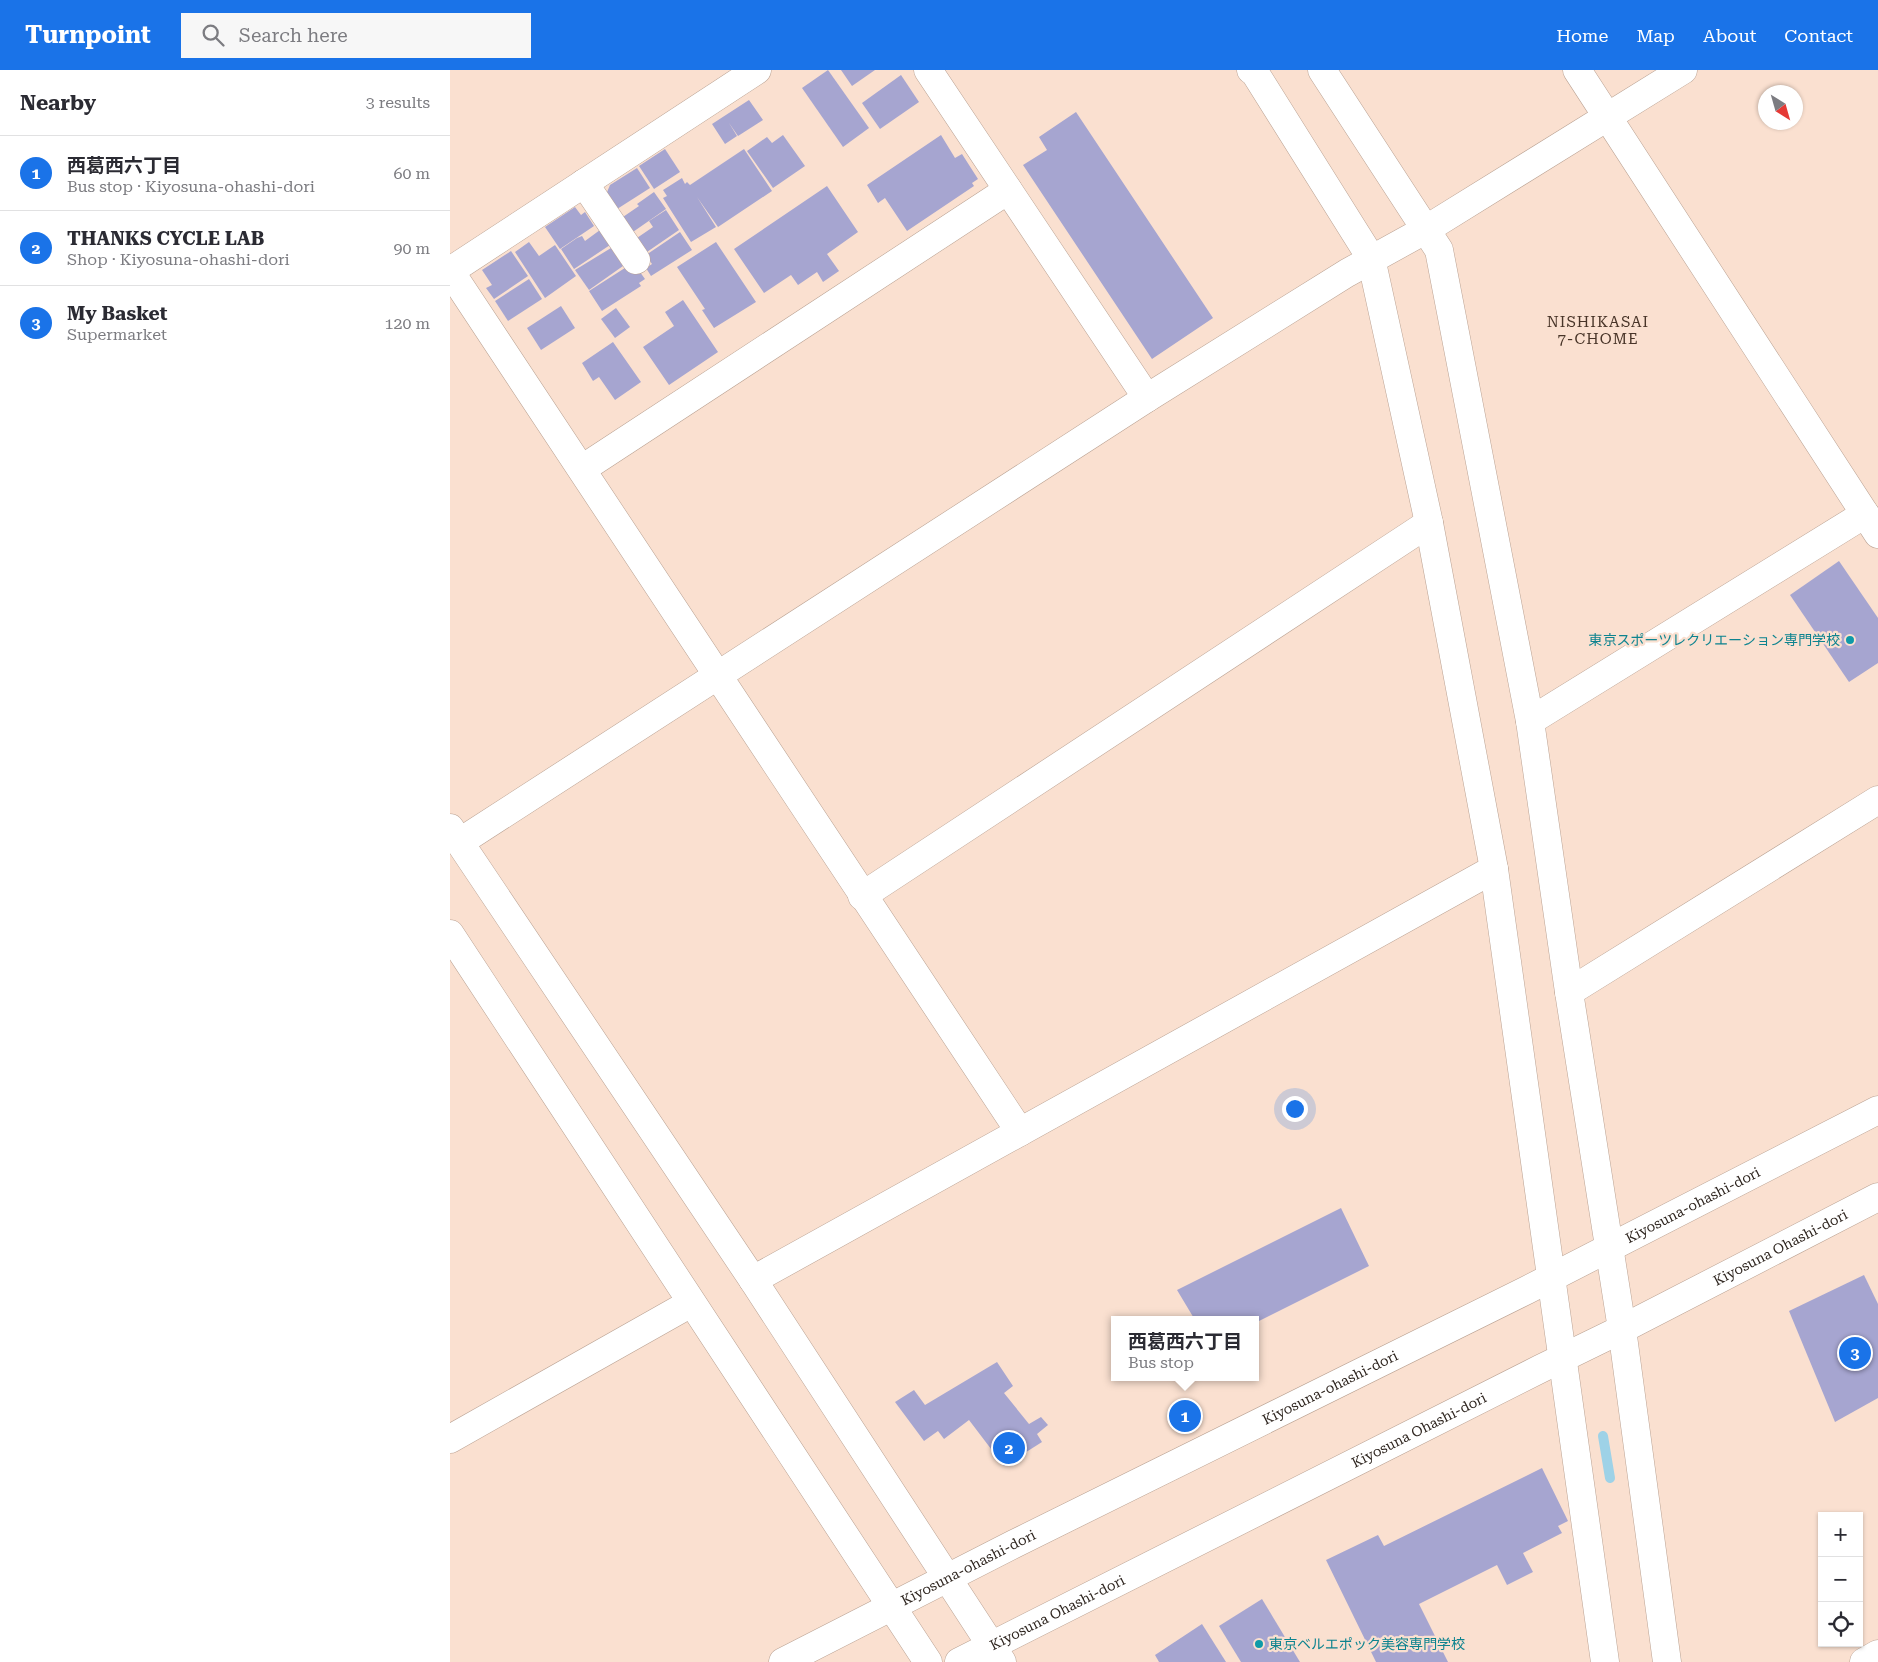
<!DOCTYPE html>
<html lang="en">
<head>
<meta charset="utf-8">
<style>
  :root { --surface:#fff; --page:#f7f7f7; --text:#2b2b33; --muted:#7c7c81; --line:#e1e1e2; --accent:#1a73e8 }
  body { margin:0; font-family:"Roboto Serif","Noto Sans JP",serif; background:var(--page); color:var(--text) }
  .controls { position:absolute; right:15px; bottom:15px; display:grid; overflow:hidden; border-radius:0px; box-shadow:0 1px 4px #0004 }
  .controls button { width:45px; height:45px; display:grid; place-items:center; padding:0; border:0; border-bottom:1px solid var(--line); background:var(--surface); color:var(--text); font:25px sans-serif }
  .compass { position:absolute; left:1308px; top:15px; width:45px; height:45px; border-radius:50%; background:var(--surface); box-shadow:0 1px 4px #0004; rotate:143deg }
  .you { position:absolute; left:844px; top:1038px; width:18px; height:18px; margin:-12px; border:4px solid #fff; border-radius:50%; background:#1a73e8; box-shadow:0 0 0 8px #1a73e833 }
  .badge { display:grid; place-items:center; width:32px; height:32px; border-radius:50%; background:var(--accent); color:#fff; font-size:16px; font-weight:700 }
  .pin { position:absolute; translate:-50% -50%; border:2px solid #fff; box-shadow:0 1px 5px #0006 }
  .popup { position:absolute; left:661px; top:1246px; width:148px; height:65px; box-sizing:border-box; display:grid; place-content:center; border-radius:0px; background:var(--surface); filter:drop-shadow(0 1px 4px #0005); font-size:16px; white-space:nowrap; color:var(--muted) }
  .popup b { font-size:19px; color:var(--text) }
  .popup::after { content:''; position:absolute; left:50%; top:100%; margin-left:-10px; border:10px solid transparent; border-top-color:var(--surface) }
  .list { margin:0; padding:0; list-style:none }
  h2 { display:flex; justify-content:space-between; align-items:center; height:65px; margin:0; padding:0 20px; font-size:21px }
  h2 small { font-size:16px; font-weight:400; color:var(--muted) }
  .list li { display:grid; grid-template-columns:32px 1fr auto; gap:15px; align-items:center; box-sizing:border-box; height:75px; padding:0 20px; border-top:1px solid var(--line) }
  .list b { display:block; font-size:19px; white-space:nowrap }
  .list p { margin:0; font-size:16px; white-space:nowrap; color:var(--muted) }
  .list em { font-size:16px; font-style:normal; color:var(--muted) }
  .icon { flex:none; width:28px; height:28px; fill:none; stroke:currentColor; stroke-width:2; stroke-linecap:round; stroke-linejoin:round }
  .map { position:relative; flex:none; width:1428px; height:1592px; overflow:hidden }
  header { display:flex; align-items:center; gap:30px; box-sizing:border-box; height:70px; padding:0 25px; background:var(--accent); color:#fff }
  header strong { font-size:24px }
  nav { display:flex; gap:28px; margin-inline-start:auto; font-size:18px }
  .search { width:350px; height:45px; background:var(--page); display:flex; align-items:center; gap:12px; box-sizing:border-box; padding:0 18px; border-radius:0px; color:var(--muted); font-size:19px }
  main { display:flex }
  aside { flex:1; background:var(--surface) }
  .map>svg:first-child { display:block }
</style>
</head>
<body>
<header>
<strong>Turnpoint</strong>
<div class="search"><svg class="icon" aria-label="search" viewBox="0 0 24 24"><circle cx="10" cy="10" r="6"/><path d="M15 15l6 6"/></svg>Search here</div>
<nav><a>Home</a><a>Map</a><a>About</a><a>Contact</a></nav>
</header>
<main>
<aside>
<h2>Nearby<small>3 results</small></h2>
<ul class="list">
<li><span class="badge">1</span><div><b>西葛西六丁目</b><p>Bus stop · Kiyosuna-ohashi-dori</p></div><em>60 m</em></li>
<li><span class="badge">2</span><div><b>THANKS CYCLE LAB</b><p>Shop · Kiyosuna-ohashi-dori</p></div><em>90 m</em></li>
<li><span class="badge">3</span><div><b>My Basket</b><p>Supermarket</p></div><em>120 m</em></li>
</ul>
</aside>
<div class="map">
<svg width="1428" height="1592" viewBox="0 0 1428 1592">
  <rect width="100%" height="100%" fill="#fae0d0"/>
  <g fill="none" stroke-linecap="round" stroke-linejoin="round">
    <polyline stroke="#9ed2e7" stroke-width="10" points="1153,1366 1160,1408"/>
  </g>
  <g fill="#a6a5d0">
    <polygon points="378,0 419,58 393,77 352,18"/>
    <polygon points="391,0 425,0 402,16"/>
    <polygon points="451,5 469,32 430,59 412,33"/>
    <polygon points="299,30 313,50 288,66 279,53 287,66 275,74 262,54"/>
    <polygon points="626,42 763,248 702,289 573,95 597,80 589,67"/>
    <polygon points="333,65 355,96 323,118 297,81 317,67 322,73"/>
    <polygon points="491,65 505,88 512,84 528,109 522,113 524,116 457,161 435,128 428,133 417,115"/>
    <polygon points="215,79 230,102 204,119 189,96"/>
    <polygon points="294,79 322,121 268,157 247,127 266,157 241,172 213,128 217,126 213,120 232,108 235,114 237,112 240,115"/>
    <polygon points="187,98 200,118 164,141 155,127 160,115"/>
    <polygon points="377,116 408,162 377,184 389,201 373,212 367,202 348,215 341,205 314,223 284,179"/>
    <polygon points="204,122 216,139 180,164 170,149 189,136 187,134"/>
    <polygon points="125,137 131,145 135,142 144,156 110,179 95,157"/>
    <polygon points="216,140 229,160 194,184 184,170 203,157 199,151"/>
    <polygon points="150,160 160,175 124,199 111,179 127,168 132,166 135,171"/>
    <polygon points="230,162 242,180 201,206 196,198 202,194 196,185"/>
    <polygon points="79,172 89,186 105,175 126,206 95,228 65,182"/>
    <polygon points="266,172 306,232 264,258 252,240 255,239 227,197"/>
    <polygon points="161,178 173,196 139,220 125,200"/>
    <polygon points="61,181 78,206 44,229 36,218 42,215 32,200"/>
    <polygon points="178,196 187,198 195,209 189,213 191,216 152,241 139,221"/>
    <polygon points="79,209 92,229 58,251 45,231"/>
    <polygon points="233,230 268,282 219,315 193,277 224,256 215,242"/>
    <polygon points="111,236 125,258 91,280 77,258"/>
    <polygon points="166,238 180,257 165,268 151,249"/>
    <polygon points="163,272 191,312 165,330 149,307 143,311 132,293"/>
    <polygon points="1389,491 1428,548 1428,593 1399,612 1340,525"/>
    <polygon points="891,1138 919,1196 805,1253 805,1250 745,1250 727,1220"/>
    <polygon points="1414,1205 1428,1234 1428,1328 1385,1352 1339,1241"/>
    <polygon points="547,1292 563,1316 554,1323 579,1354 591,1347 598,1355 587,1364 592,1372 554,1396 519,1350 494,1369 488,1361 474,1371 445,1332 464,1320 475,1335"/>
    <polygon points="1092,1398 1118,1451 1108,1456 1112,1463 1073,1483 1083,1502 1057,1515 1047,1495 969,1534 998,1592 926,1592 876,1490 928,1465 934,1476"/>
    <polygon points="812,1529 850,1592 791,1592 769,1556"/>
    <polygon points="752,1554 776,1592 709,1592 705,1585"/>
  </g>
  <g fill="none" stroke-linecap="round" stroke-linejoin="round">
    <defs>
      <g id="street">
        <polyline points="478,0 697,328"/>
        <polyline points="801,0 805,3 921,188 979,453 1044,799 1155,1592"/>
        <polyline points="872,0 989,180 1080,651 1119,922 1172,1259 1217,1592"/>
        <polyline points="134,113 186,190"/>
        <path d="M 0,201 C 191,487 378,776 570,1062"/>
        <polyline points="0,201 307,0"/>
        <polyline points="132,399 558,120"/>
        <polyline points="1080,651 1415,444"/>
        <polyline points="412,826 979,453"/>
        <polyline points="1119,922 1428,730"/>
        <polyline points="303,1210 1044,799"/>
        <polyline points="0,1369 241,1233"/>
        <polyline points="1414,1592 1428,1584"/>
      </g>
      <g id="secondary">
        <polyline points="1127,0 1428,464"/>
        <polyline points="0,758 303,1210 552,1592"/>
        <polyline points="10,772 697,328 897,203 975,160 1233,0"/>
        <polyline points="0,864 478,1592"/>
        <path id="s1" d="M 333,1592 L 564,1474 L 1077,1220 L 1428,1040"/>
        <path id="s2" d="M 509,1592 L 1090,1299 L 1172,1259 L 1428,1127"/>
      </g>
    </defs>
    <use href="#street" stroke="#baa293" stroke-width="29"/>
    <use href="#secondary" stroke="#baa293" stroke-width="29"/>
    <use href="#street" stroke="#fff" stroke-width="28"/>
    <use href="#secondary" stroke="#fff" stroke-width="28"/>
  </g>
  <g fill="#0f9aa8" stroke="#fae0d0" stroke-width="2">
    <circle cx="1400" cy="570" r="5"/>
    <circle cx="809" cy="1574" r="5"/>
  </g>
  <g text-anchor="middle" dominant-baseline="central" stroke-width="4.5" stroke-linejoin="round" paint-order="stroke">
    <g font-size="14" fill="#0d838f" stroke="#fae0d0" text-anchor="end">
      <text x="1390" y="570">東京スポーツレクリエーション専門学校</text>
      <text x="819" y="1574" text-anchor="start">東京ベルエポック美容専門学校</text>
    </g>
    <g font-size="14" fill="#2e251f" stroke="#fae0d0">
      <text stroke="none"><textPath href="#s1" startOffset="1018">Kiyosuna-ohashi-dori</textPath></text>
      <text stroke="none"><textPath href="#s2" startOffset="920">Kiyosuna Ohashi-dori</textPath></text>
      <text stroke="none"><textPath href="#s1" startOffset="612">Kiyosuna-ohashi-dori</textPath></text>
      <text stroke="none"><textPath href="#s2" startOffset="515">Kiyosuna Ohashi-dori</textPath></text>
      <text stroke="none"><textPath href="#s1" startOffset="208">Kiyosuna-ohashi-dori</textPath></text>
      <text stroke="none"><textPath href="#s2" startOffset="110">Kiyosuna Ohashi-dori</textPath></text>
    </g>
    <g font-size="15" letter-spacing="1" fill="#483428" stroke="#fae0d0">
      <text x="1148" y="252">NISHIKASAI<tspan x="1148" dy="17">7-CHOME</tspan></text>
    </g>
  </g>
</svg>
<div class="controls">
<button>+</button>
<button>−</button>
<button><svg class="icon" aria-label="locate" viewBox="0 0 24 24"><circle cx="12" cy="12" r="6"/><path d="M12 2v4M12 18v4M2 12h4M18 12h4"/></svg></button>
</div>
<svg class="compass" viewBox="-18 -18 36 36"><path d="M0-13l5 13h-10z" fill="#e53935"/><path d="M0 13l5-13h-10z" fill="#7c7c81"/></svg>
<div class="you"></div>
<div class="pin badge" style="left:735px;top:1346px">1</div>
<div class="popup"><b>西葛西六丁目</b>Bus stop</div>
<div class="pin badge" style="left:559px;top:1378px">2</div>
<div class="pin badge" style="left:1405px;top:1283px">3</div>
</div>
</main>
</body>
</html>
